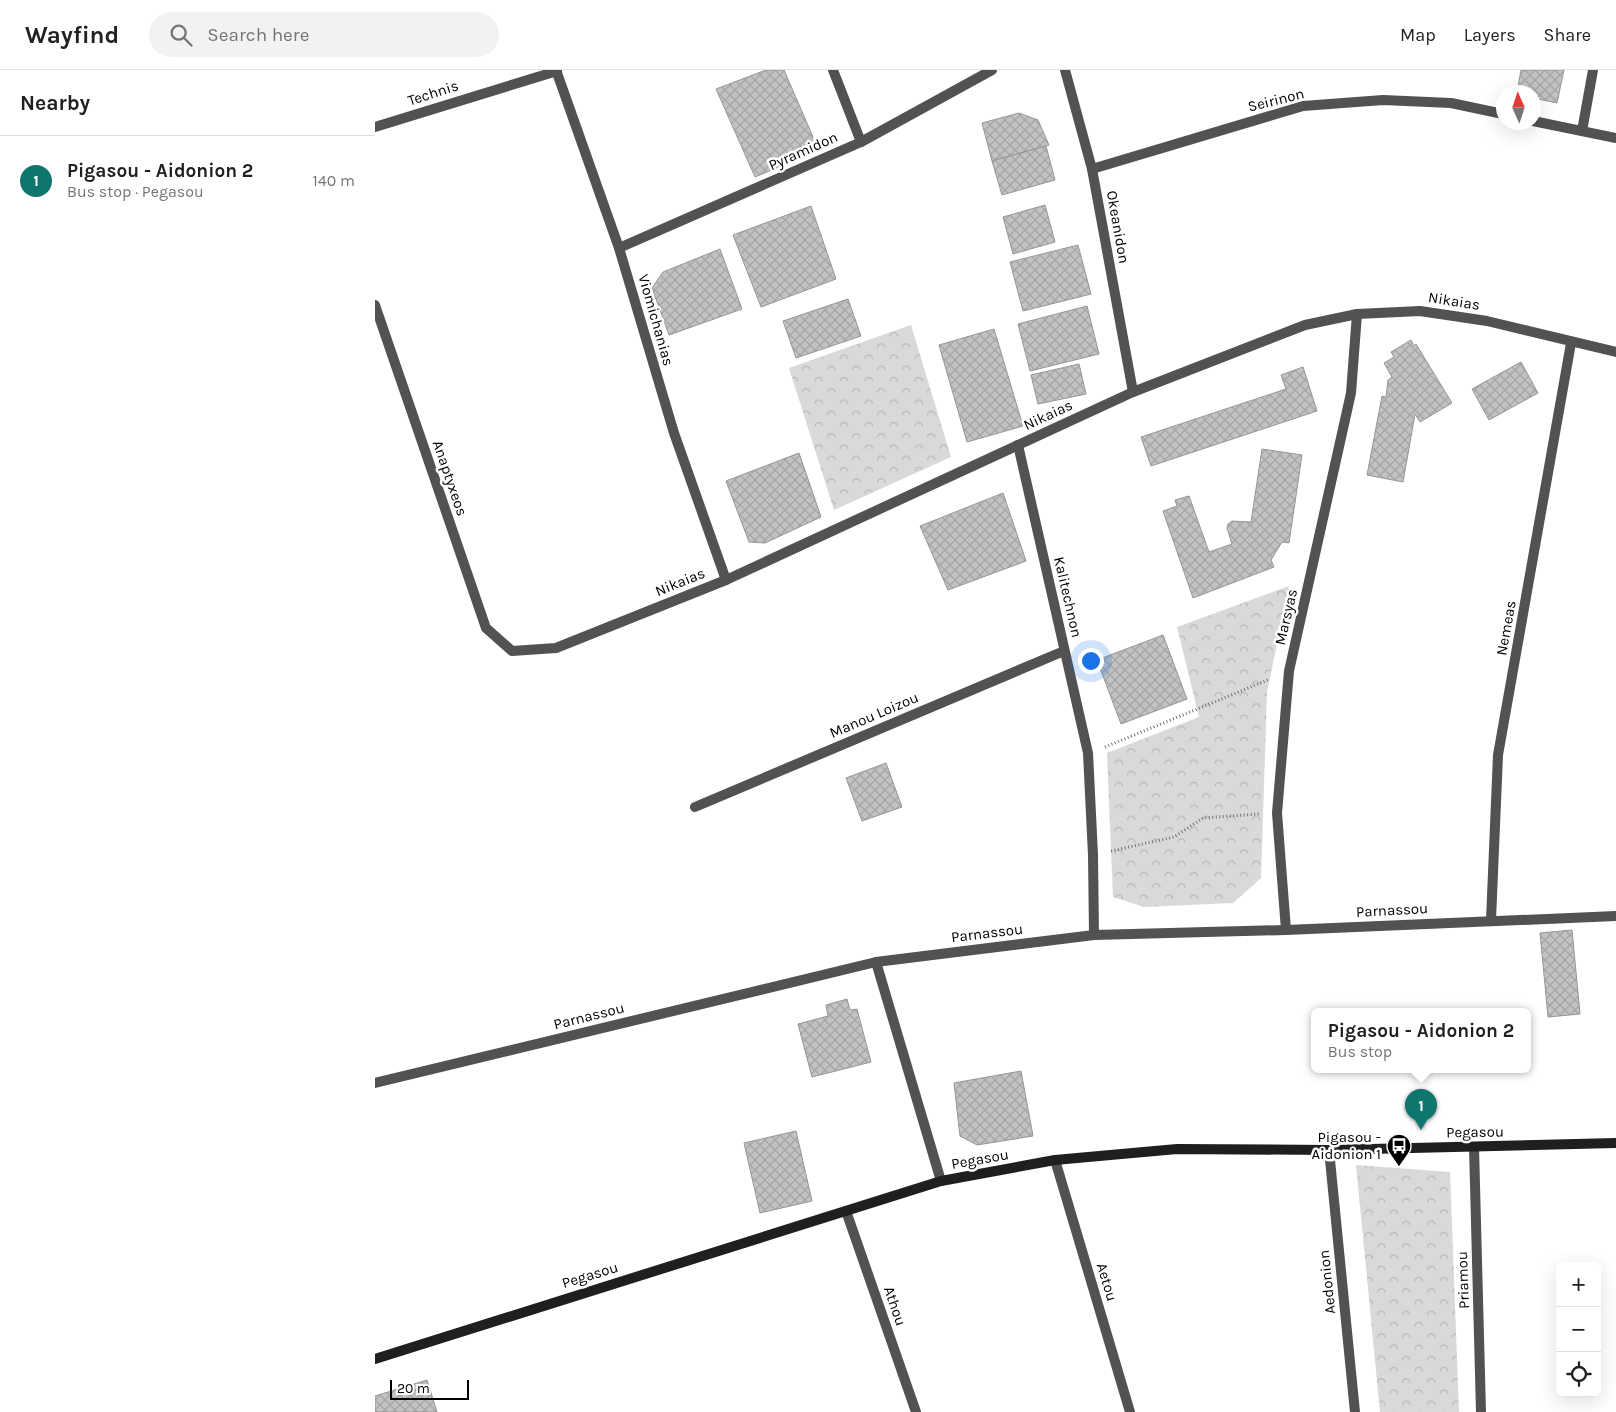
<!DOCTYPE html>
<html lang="en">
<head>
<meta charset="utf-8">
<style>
  :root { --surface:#fff; --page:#f2f2f2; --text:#202124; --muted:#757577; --line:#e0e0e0; --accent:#0f766e }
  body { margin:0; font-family:Karla,sans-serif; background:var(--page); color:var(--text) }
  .controls { position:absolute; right:15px; bottom:15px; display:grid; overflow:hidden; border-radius:8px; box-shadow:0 5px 20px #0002 }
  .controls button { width:45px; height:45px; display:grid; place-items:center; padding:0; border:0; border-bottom:1px solid var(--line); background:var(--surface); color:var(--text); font:25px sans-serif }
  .compass { position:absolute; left:1121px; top:15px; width:45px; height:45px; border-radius:50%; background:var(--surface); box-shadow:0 5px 20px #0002; rotate:357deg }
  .scale { position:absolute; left:15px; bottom:12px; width:79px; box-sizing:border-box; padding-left:5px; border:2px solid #000; border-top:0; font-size:14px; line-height:18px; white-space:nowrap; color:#000; -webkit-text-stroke:4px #fff; paint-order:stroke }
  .you { position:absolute; left:715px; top:590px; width:18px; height:18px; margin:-12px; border:4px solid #fff; border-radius:50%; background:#1a73e8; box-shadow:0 0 0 8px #1a73e833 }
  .badge { display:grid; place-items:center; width:32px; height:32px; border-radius:50%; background:var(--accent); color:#fff; font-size:16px; font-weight:700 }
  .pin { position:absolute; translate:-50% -41px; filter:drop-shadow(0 1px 2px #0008) }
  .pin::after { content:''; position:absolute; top:26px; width:18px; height:15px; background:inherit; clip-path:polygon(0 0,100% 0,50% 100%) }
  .popup { position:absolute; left:936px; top:938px; width:220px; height:65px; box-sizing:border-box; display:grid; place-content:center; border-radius:8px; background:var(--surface); filter:drop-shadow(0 1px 4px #0005); font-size:16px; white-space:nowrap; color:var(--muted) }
  .popup b { font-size:19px; color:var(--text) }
  .popup::after { content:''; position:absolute; left:50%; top:100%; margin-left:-10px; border:10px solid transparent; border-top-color:var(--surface) }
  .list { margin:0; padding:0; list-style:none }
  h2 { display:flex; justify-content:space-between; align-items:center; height:65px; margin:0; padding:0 20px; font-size:21px }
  h2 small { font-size:16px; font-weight:400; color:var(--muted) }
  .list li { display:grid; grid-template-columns:32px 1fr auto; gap:15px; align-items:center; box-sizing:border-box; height:90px; padding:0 20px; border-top:1px solid var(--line) }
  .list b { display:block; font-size:19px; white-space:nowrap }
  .list p { margin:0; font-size:16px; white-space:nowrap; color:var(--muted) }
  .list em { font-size:16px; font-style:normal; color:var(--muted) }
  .icon { flex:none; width:28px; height:28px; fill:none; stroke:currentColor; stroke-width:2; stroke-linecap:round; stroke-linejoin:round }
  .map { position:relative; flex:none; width:1241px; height:1342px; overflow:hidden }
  header { display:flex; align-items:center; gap:30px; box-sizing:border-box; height:70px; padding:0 25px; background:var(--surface); border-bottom:1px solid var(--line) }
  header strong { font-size:24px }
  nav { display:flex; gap:28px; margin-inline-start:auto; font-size:18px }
  .search { width:350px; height:45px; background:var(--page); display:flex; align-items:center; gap:12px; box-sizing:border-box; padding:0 18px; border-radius:28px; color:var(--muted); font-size:19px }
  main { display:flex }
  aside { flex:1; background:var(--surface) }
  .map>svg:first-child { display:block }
</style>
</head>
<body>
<header>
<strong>Wayfind</strong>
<div class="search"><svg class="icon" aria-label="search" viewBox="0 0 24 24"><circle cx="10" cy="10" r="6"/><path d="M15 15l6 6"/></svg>Search here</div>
<nav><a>Map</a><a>Layers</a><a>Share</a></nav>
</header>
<main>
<aside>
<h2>Nearby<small></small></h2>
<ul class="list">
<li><span class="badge">1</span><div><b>Pigasou - Aidonion 2</b><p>Bus stop · Pegasou</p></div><em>140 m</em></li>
</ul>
</aside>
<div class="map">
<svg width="1241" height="1342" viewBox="0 0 1241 1342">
  <defs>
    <pattern id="forest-crowns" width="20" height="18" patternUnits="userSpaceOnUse" patternTransform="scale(1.25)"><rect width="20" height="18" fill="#d9d9d9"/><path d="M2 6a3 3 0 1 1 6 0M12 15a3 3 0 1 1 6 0" fill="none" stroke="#b8b8b8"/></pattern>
    <pattern id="building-cross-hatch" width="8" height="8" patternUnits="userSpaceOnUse" patternTransform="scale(1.25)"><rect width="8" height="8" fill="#c2c2c2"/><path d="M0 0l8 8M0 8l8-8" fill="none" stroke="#a5a5a5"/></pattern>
  </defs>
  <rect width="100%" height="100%" fill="#fff"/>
  <g fill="url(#forest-crowns)">
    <polygon points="536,255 576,387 459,440 414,298"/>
    <polygon points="914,516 892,622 886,808 858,833 769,837 738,827 732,683 824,647 802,557"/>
    <polygon points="981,1095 1075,1102 1084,1342 1005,1342"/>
  </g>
  <g fill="url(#building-cross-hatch)" stroke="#969696">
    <polygon points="391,0 409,0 438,67 433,85 380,107 341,19"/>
    <polygon points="1146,0 1189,0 1182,33 1158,28 1158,22 1142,22"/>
    <polygon points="644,43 663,50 674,75 617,91 607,53"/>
    <polygon points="671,76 680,110 627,125 617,91"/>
    <polygon points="670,135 680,172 638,184 628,147"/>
    <polygon points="436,136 461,209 386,237 358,165"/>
    <polygon points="703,175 716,224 648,241 635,192"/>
    <polygon points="345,179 367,239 294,265 277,218 288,202"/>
    <polygon points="473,229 486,266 421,288 408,251"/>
    <polygon points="712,236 724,284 655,301 643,254"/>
    <polygon points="619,259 648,356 592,372 564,275"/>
    <polygon points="1036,270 1039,276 1041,274 1077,333 1045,352 1040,344 1028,412 992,405 1007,326 1011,327 1013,310 1017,307 1009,293 1019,287 1016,282"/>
    <polygon points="1146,292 1163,323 1114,350 1097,319"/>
    <polygon points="704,294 711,324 663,334 656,305"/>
    <polygon points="928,297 942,341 776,396 766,367 911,319 906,305"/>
    <polygon points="887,379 927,385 914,473 907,472 896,490 899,497 818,528 788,441 802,436 800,430 814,426 834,482 857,474 852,458 853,454 857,451 876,452"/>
    <polygon points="424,383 446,447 390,473 374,472 351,411"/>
    <polygon points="628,423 651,491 573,520 545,456"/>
    <polygon points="788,565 812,629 746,654 722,590"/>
    <polygon points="511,693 527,737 487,751 471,708"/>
    <polygon points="1197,860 1205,944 1173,947 1165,863"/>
    <polygon points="472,929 475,940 482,939 496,992 437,1007 423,954 453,946 451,935"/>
    <polygon points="646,1001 658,1066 602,1075 585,1066 579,1013"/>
    <polygon points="421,1061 437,1131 385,1143 369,1073"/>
    <polygon points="52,1310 62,1342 0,1342 0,1326"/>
  </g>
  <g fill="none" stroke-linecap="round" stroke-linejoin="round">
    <g stroke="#747474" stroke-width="3" stroke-dasharray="1 2.5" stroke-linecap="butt">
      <polyline points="730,677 895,609"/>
      <polyline points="736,781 799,767 828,748 884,744"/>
    </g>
    <g stroke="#525252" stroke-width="10">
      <polyline points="181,0 244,178 299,363 351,510"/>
      <polyline points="458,0 486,72"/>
      <polyline points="690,0 717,99 758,322"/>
      <polyline points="1158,51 1241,68"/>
      <polyline points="0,57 182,1"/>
      <polyline points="1207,61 1218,0"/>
      <polyline points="717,99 928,36 1008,30 1076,33 1128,44"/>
      <polyline points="244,178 486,72 617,0"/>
      <polyline points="0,235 111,558 137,581 181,578 351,510 758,322 930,255 982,244 1045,241 1112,251 1241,282"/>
      <polyline points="643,375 713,683 718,785 719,865"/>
      <polyline points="320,737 689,581"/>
      <polyline points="1116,850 1123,685 1196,273"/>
      <polyline points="911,860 902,743 914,601 976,323 982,244"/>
      <polyline points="501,892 566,1111"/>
      <polyline points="0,1013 501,892 719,865 911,860 1241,846"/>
      <polyline points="1099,1077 1106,1342"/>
      <polyline points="954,1080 980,1342"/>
      <polyline points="680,1090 755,1342"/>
      <polyline points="471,1141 541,1342"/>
    </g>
    <polyline stroke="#1f1f1f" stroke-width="10" points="0,1289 566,1111 680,1090 802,1079 954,1080 1241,1073"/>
  </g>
  <defs>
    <symbol id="bus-pin" viewBox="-11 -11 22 30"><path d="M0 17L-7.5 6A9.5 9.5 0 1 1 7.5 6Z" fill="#000" stroke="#fff"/><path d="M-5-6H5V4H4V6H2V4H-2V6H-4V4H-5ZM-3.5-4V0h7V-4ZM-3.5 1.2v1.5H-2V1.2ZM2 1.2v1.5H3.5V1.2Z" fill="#fff"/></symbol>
  </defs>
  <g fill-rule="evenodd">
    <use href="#bus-pin" x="1010" y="1062" width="28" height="38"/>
  </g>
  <g text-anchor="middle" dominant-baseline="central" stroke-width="5" stroke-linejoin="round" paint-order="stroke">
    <g font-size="15" fill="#000" stroke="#fff">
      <text transform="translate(58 23) rotate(-18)">Technis</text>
      <text transform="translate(901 30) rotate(-14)">Seirinon</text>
      <text transform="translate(428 81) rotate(-24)">Pyramidon</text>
      <text transform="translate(743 157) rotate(80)">Okeanidon</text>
      <text transform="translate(1079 231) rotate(9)">Nikaias</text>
      <text transform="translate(281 250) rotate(74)">Viomichanias</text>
      <text transform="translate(673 345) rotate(-25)">Nikaias</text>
      <text transform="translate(75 408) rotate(71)">Anaptyxeos</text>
      <text transform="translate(305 512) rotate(-22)">Nikaias</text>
      <text transform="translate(693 527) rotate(77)">Kalitechnon</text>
      <text transform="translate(911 547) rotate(-77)">Marsyas</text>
      <text transform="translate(1131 558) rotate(-80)">Nemeas</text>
      <text transform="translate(499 645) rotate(-23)">Manou Loizou</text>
      <text transform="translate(1017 840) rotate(-3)">Parnassou</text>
      <text transform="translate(612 863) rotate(-7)">Parnassou</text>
      <text transform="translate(214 946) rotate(-14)">Parnassou</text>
      <text transform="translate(1100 1062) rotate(-1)">Pegasou</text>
      <text transform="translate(605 1089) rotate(-10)">Pegasou</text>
      <text transform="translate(215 1205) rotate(-17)">Pegasou</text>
      <text transform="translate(1088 1210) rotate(-92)">Priamou</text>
      <text transform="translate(732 1212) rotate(73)">Aetou</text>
      <text transform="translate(952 1212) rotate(-96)">Aedonion</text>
      <text transform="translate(520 1236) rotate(71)">Athou</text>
    </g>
    <g font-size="15" fill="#000" stroke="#fff" text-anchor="end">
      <text x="1006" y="1067">Pigasou -<tspan x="1006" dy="17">Aidonion 1</tspan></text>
    </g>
  </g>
</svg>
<div class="controls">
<button>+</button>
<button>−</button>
<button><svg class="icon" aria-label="locate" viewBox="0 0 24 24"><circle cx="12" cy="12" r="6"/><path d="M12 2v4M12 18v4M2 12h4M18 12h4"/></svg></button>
</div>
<svg class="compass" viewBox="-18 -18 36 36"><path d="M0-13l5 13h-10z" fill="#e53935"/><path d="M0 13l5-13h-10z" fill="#757577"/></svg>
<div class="scale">20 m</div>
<div class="you"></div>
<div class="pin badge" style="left:1046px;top:1060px">1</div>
<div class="popup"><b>Pigasou - Aidonion 2</b>Bus stop</div>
</div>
</main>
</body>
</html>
